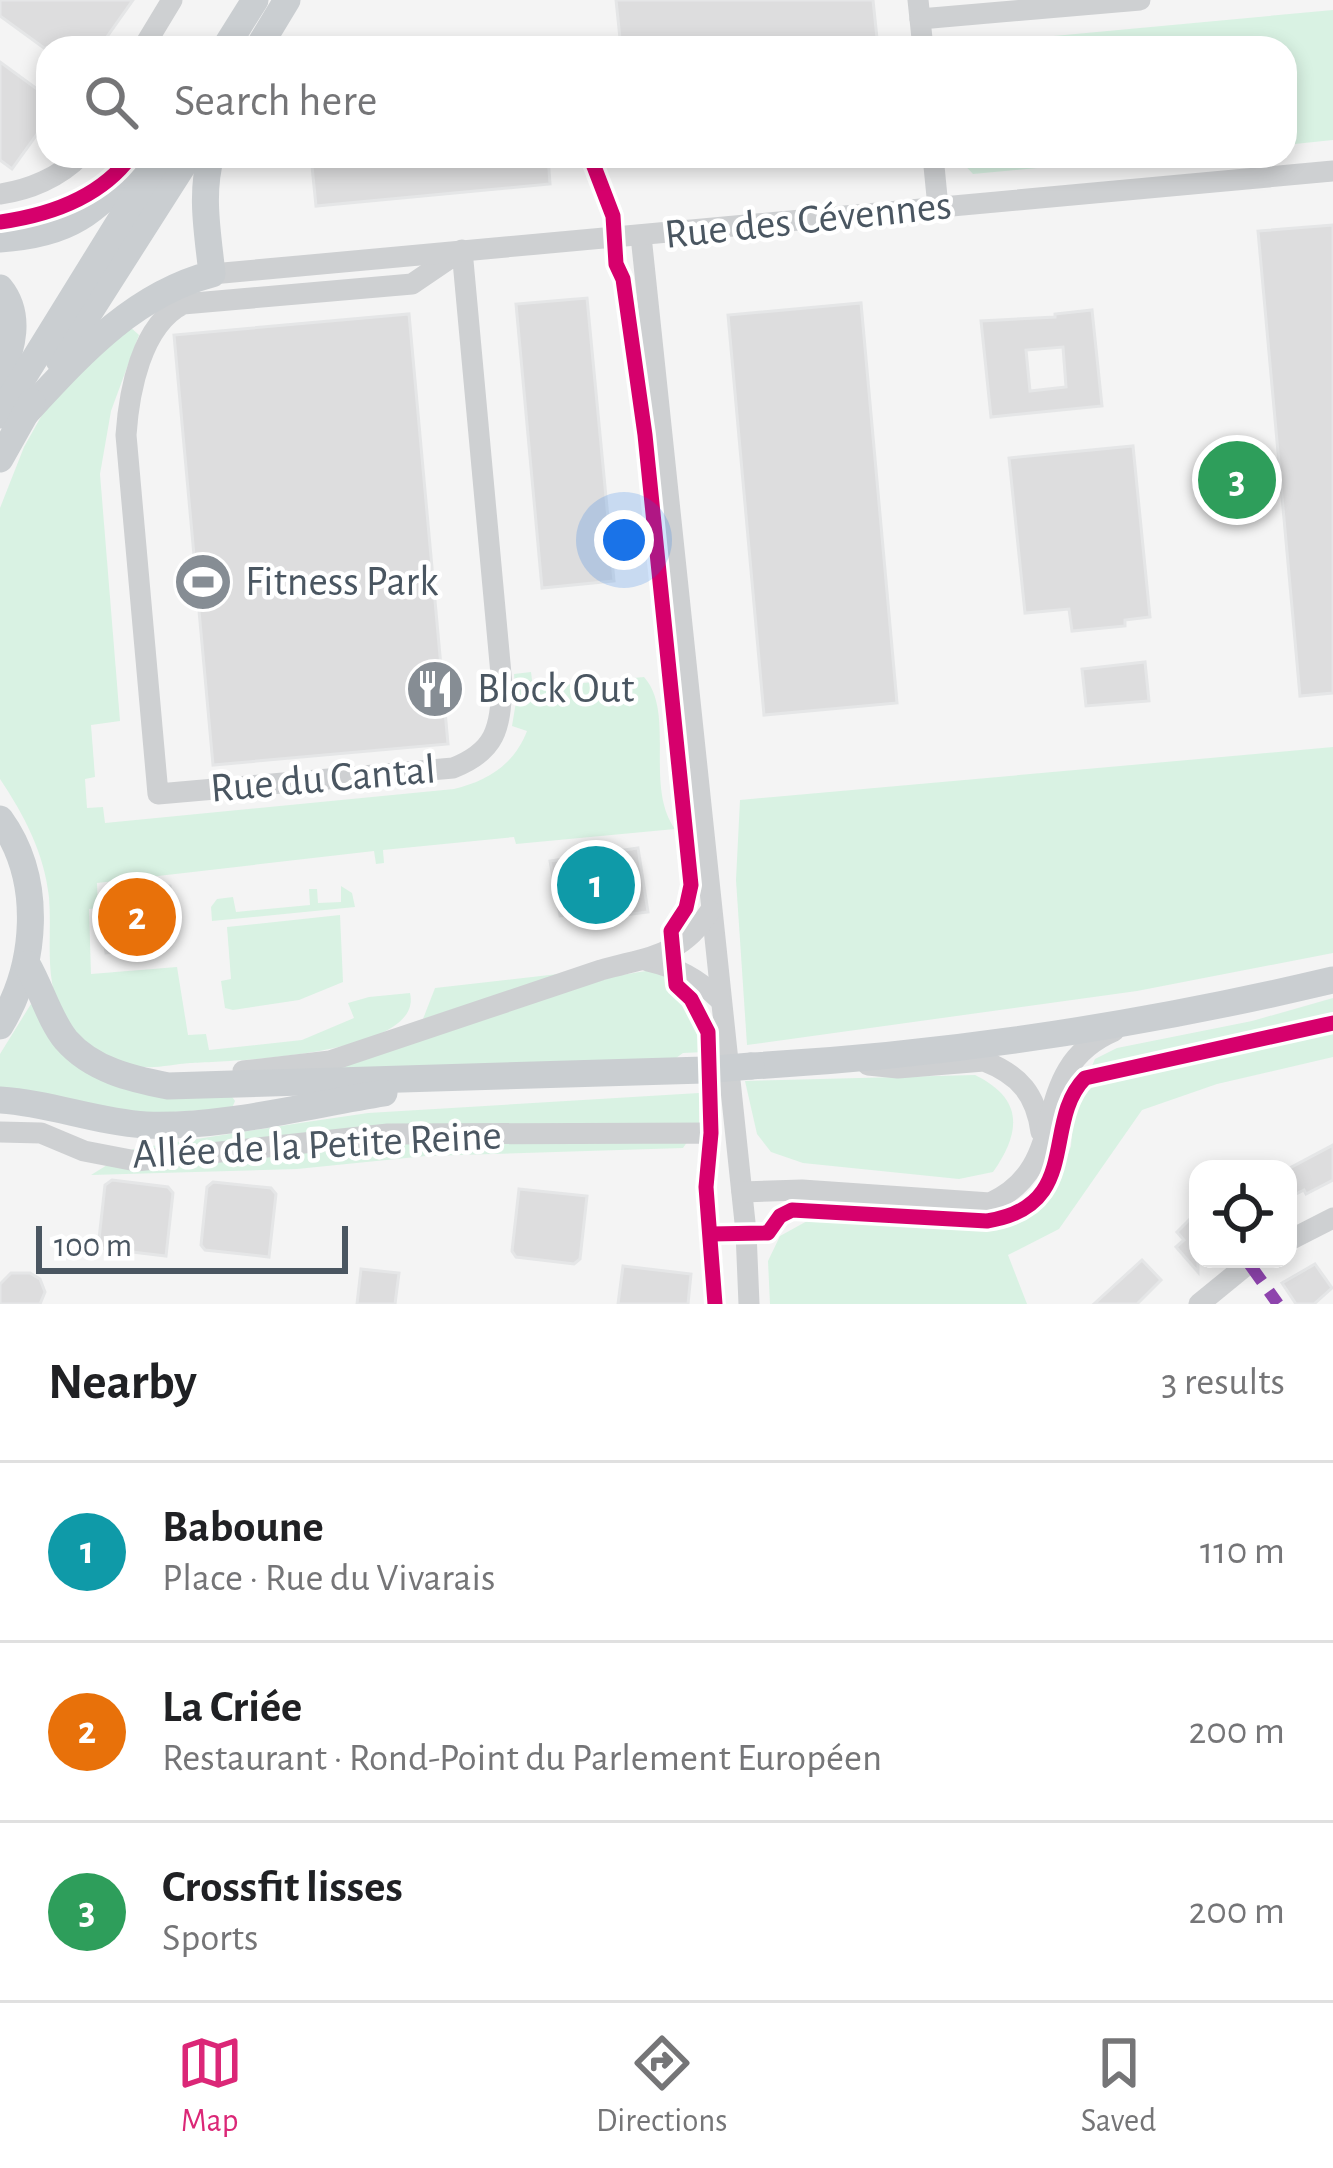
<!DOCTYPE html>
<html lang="en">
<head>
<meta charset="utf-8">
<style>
  :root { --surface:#fff; --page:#f6f6f6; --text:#202124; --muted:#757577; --line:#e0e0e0; --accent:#db2777 }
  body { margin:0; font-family:"Alegreya Sans",sans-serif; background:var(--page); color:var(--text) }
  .controls { position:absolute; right:36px; bottom:36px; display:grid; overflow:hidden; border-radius:24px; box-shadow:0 6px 18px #0003 }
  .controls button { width:108px; height:108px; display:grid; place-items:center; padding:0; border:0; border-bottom:3px solid var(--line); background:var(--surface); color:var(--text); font:60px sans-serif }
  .scale { position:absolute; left:36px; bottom:30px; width:312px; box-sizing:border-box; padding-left:12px; border:6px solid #4a5661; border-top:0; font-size:33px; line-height:42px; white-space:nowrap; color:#4a5661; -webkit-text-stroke:9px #fff; paint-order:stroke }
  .you { position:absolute; left:624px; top:540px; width:42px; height:42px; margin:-30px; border:9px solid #fff; border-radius:50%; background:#1a73e8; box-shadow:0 0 0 18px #1a73e833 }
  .badge { display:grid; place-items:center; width:78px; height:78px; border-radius:50%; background:var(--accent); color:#fff; font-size:39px; font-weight:700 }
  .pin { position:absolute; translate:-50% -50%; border:6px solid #fff; box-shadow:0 3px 12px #0006 }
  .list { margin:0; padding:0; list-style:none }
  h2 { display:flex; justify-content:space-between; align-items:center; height:156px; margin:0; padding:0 48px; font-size:51px }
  h2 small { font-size:39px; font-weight:400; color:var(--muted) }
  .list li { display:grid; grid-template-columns:78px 1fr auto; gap:36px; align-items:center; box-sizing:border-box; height:180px; padding:0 48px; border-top:3px solid var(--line) }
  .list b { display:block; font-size:45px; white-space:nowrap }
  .list p { margin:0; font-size:39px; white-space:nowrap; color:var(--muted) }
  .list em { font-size:39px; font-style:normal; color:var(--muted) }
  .icon { flex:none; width:66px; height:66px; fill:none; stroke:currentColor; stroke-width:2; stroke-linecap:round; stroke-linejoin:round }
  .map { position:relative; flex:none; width:1333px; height:1304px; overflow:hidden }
  .search { position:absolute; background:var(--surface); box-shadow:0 6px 18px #0003; left:36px; right:36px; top:36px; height:132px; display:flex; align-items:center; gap:30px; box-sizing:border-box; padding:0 42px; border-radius:36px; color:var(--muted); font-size:45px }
  .sheet { height:696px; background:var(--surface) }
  nav { display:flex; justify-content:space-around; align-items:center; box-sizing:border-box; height:168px; border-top:3px solid var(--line); background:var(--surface); font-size:33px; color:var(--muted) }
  nav a { display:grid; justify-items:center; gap:6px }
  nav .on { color:var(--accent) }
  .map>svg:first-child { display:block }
</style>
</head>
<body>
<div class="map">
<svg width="1333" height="1304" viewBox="0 0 1333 1304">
  <rect width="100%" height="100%" fill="#f4f4f4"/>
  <g fill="#d9f2e3">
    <polygon points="1333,10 1333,140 1285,145 1285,48 945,46"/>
    <polygon points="956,156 1167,156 973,174"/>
    <path d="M 129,326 L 139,335 L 111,411 L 100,474 L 120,721 L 91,725 L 95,777 L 85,779 L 87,808 L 103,807 L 105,823 L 454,789 C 487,781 514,765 527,731 L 512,726 L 516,702 L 514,674 L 531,672 L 533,688 L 644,677 C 676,713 644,786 675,829 L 516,844 L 514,837 L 383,850 L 384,863 L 376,864 L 374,851 L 97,883 L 98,908 L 89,909 L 91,974 L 177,967 L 188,1035 L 206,1034 L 209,1050 L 302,1040 L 354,1018 L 348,1003 L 369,997 L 410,993 C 425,1056 228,1061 190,1063 C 175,1064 159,1068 144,1067 C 119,1066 96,1055 79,1037 C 39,995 53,948 49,897 C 44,852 24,815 0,779 L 0,508 L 24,447 L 47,406 Z"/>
    <polygon points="1333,747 1333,953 1137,991 747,1045 736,880 740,800"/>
    <polygon points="341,886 352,893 355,907 212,921 211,907 217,899 233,897 236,912 310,905 309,889 317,889 318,903 341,902"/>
    <polygon points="340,915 343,982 299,1000 233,1010 225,1008 221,981 231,979 227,927"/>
    <polygon points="652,970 668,973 668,983 694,1009 705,1052 683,1053 676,1058 330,1073 329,1066 615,976"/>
    <polygon points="567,973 423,1019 435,988"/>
    <polygon points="1333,998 1333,1057 1217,1084 1142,1110 1059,1229 1008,1255 1027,1304 770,1304 768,1261 780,1236 809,1220 987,1229 1023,1219 1055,1189 1071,1146 1074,1108 1095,1059 1117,1048 1252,1021"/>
    <polygon points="31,1004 78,1062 230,1094 235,1101 232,1108 144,1114 0,1090 0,1054"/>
    <path d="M 975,1075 C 1024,1099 1021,1132 993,1172 L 959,1179 L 803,1163 L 771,1152 L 757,1134 L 745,1081 Z"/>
    <polygon points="699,1093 699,1125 683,1148 426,1156 297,1169 91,1175 133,1149 300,1123 368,1113"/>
  </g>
  <g fill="#ddddde" stroke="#e5e6e7" stroke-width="3" fill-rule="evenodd">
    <polygon points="0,0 133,0 99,48 44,48 0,16"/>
    <polygon points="616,0 873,0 878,48 621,48"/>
    <polygon points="0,62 48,97 48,119 12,169 0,160"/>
    <polygon points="311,156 548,156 550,184 316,206"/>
    <polygon points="1333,225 1333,693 1300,696 1258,231"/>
    <polygon points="587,298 614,581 542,588 516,304"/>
    <polygon points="861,303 897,703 764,715 728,315"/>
    <path d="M 1092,310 L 1102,406 L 991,417 L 981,321 L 1055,317 L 1055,314 ZM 1063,347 L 1066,387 L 1030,391 L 1026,350 Z"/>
    <polygon points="409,314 448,744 213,765 174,335"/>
    <polygon points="1133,446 1150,617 1125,620 1125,626 1072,631 1069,609 1025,613 1009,458"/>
    <polygon points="1145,662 1149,701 1086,706 1082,669"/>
    <polygon points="638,848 648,912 592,919 592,913 560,916 550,861"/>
    <polygon points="170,886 174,937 163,938 164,948 106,953 100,914 103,890"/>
    <polygon points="1333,1145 1333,1180 1306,1194 1304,1190 1288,1198 1288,1169"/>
    <polygon points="112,1180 168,1187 173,1193 166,1256 98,1248 105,1185"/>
    <polygon points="213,1182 271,1188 276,1194 269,1257 205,1250 201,1245 207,1187"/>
    <polygon points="519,1189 587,1196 580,1259 574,1264 516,1257 512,1251"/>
    <polygon points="1190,1219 1198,1227 1198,1272 1176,1247 1184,1240 1177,1232"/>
    <polygon points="1142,1260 1161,1280 1137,1304 1094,1304"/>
    <polygon points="1315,1264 1332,1288 1314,1304 1296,1304 1282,1283"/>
    <polygon points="623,1266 691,1274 688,1304 618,1304"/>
    <polygon points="361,1269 399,1273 395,1304 357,1304"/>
    <polygon points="11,1273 30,1273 40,1279 45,1292 40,1304 0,1304 0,1284"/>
  </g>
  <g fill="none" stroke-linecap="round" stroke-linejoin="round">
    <g stroke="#ced0d2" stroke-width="21">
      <polyline points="918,0 923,48"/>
      <polyline points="920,19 1140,0"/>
      <polyline points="143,48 172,0"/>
      <polyline points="933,156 938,207"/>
      <path d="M 0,194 C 29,190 60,177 80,156"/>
      <polyline points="641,236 746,1232 749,1304"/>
      <path d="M 462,250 L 502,685 C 500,729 496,751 453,768 L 158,794 L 126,435 C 129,392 141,325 183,304 L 412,284 Z"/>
      <polyline points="212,274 1333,171"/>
      <path d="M 648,961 C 678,968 697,978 720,1000"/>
      <path d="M 868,1065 L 898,1068 L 984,1061 C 1020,1075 1036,1095 1041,1132"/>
      <path d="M 243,1071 L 330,1061 L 601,970 C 650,956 681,957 710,911"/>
      <polyline points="0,1132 41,1133 84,1151 136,1161 388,1134 711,1133 706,1187 715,1304"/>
      <path d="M 742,1192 L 802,1190 L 990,1203 C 1076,1164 1023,1070 1114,1031"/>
      <polyline points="1288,1241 1333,1218"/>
      <polyline points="1199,1304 1254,1259"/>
    </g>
    <g stroke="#caced1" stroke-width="27">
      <polyline points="225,48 255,0"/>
      <polyline points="258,48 287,0"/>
      <path d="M 0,239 C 77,234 96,209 146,156"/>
      <path d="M 0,288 C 22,315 12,349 0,378"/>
      <polyline points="59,360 189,156"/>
      <polyline points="0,415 160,156"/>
      <path d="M 24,415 C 79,356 132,295 212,274 C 208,235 200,194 211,156"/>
      <polyline points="0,459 32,402"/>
      <path d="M 0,819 C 44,880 37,965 0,1026"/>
      <path d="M 27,964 C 41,988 49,1019 66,1040 C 92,1070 132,1079 168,1086 L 704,1070"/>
      <path d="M 751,1066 C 946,1055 1143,1025 1333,980"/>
      <path d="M 0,1100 C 50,1103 96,1122 146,1125 C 222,1128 309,1105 384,1093"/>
    </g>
    <polyline stroke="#caced1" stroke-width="27" points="704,1070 751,1066"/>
    <polyline stroke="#8e44ad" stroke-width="12" stroke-dasharray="24 12" stroke-linecap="butt" points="1248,1262 1278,1304"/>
    <defs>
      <g id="cycleway">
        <polyline points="590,156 613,216 616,264 623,279 645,435 691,885 686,908 671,931 676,985 691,999 708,1032 711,1133 706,1187 715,1304"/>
        <path d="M 0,222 C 50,215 100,198 131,156"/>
        <path d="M 711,1234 L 768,1233 L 780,1216 L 792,1210 L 987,1221 C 1083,1206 1041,1123 1085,1078 L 1333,1023"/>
      </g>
    </defs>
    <use href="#cycleway" stroke="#fff" stroke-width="22"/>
    <use href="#cycleway" stroke="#d6006c" stroke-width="15"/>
  </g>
  <defs>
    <symbol id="stadium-disc" viewBox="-11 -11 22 22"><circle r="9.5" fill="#868d94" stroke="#fff"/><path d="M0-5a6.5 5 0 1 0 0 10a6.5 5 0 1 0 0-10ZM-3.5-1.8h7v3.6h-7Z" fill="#fff"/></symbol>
    <symbol id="restaurant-disc" viewBox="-11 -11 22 22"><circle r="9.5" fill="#868d94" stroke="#fff"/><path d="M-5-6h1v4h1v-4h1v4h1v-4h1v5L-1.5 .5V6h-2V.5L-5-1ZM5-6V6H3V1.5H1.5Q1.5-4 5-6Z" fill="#fff"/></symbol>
  </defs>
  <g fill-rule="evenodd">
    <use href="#stadium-disc" x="170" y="549" width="66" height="66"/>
    <use href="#restaurant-disc" x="402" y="656" width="66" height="66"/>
  </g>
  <g text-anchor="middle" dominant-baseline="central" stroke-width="9" stroke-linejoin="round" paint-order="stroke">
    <g font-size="42" fill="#4a5661" stroke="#fff">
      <text transform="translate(808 220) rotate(-6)">Rue des Cévennes</text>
      <text transform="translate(323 779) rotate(-5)">Rue du Cantal</text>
      <text transform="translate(317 1145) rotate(-3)">Allée de la Petite Reine</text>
    </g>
    <g font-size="42" fill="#4a5661" stroke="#fff" text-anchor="start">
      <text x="245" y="582">Fitness Park</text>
      <text x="477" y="689">Block Out</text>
    </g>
  </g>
</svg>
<div class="controls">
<button><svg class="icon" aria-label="locate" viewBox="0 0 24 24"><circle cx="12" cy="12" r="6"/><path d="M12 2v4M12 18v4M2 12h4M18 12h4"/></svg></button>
</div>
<div class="scale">100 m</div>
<div class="you"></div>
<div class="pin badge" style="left:596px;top:885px;background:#0f9aa8">1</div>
<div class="pin badge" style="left:137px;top:917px;background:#e8710a">2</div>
<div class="pin badge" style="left:1237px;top:480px;background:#2e9e5b">3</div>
<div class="search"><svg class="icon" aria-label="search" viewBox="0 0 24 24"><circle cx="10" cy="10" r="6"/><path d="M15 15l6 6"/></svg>Search here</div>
</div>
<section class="sheet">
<h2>Nearby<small>3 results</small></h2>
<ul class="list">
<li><span class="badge" style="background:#0f9aa8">1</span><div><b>Baboune</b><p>Place · Rue du Vivarais</p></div><em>110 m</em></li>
<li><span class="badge" style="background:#e8710a">2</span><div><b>La Criée</b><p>Restaurant · Rond-Point du Parlement Européen</p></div><em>200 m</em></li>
<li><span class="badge" style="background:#2e9e5b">3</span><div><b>Crossfit lisses</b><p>Sports</p></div><em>200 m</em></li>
</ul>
</section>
<nav>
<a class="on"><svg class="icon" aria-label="map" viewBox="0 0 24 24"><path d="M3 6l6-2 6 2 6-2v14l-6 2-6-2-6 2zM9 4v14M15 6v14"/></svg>Map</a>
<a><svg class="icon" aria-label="directions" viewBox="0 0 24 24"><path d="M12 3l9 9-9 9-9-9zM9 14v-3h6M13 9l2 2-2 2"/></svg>Directions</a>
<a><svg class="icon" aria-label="saved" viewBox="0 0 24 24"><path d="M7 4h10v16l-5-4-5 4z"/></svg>Saved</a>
</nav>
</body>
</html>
